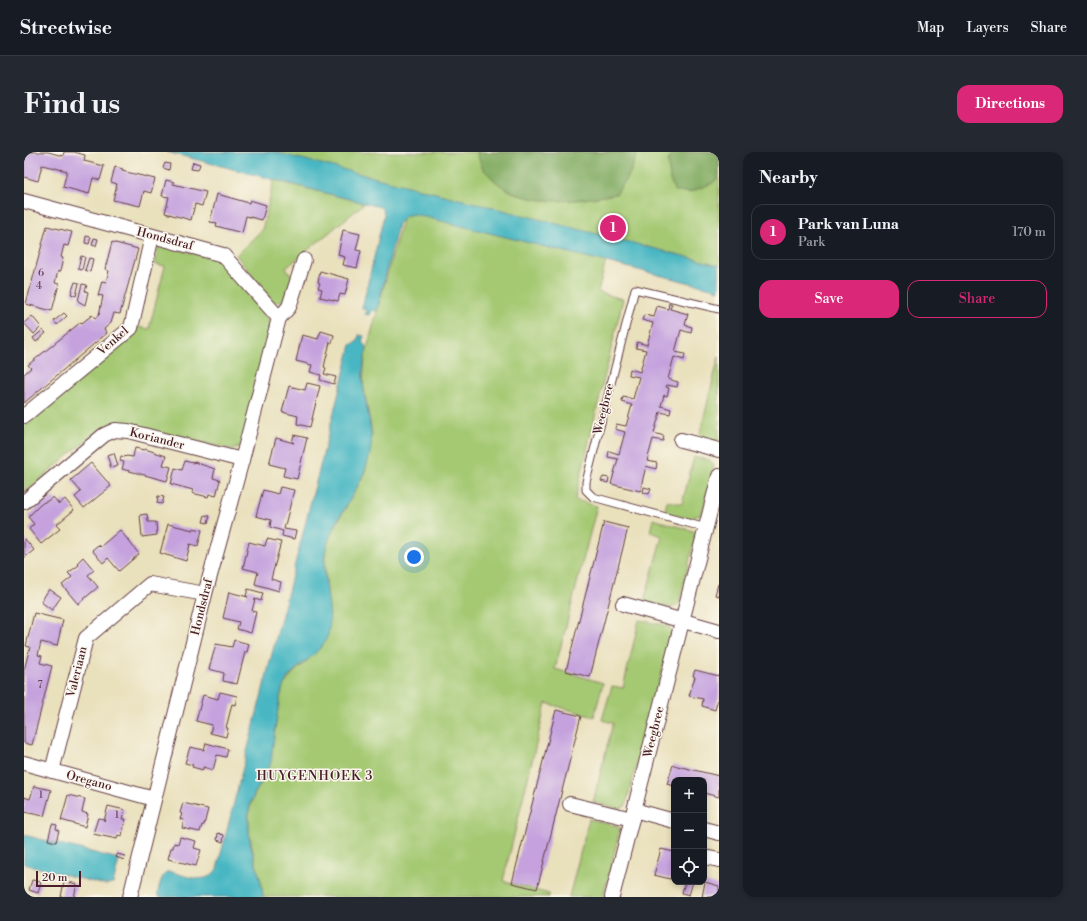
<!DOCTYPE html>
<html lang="en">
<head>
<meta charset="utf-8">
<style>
  :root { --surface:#171b24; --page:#242831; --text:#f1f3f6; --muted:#9ea1a6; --line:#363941; --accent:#db2777 }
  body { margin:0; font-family:"Libre Bodoni",serif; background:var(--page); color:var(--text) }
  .controls { position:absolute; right:12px; bottom:12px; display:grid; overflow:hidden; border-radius:8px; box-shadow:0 2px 6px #0003 }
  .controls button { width:36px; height:36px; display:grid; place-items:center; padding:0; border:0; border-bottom:1px solid var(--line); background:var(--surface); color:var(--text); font:20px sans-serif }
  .scale { position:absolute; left:12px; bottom:10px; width:45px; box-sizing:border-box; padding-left:4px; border:2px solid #4a1f2b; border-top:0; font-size:11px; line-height:14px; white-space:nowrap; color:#4a1f2b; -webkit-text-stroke:3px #fbf7ec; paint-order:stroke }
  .you { position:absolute; left:390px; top:405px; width:14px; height:14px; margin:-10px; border:3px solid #fff; border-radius:50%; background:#1a73e8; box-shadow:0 0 0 6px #1a73e833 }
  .badge { display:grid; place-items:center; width:26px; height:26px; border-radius:50%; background:var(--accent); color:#fff; font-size:13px; font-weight:700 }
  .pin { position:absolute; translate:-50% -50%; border:2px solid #fff; box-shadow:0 1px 4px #0006 }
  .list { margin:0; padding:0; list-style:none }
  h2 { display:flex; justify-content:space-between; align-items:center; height:52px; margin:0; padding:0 16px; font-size:17px }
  h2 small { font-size:13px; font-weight:400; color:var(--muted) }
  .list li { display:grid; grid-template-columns:26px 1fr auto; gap:12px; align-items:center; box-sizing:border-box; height:56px; margin:0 8px 8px; padding:0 8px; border:1px solid var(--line); border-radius:12px }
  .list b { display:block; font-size:15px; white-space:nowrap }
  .list p { margin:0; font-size:13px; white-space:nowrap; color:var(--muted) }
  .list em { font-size:13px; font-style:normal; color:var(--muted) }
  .actions { display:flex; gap:8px; padding:12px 16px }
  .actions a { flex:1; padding:9px 0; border:1px solid var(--accent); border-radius:12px; text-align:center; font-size:14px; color:var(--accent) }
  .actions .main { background:var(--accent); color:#fff }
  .icon { flex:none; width:22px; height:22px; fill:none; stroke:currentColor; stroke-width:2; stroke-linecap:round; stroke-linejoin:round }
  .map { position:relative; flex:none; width:695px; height:745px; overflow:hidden; border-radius:12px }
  header { display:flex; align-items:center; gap:24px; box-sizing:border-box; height:56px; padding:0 20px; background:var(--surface); border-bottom:1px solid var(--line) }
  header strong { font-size:19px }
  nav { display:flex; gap:22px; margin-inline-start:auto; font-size:14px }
  .intro { display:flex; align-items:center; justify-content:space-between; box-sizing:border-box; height:96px; padding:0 24px }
  h1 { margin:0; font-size:28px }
  .button { padding:10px 18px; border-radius:12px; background:var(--accent); color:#fff; font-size:14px; font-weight:700 }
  main { display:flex; gap:24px; padding:0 24px }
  aside { flex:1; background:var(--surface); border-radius:12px; box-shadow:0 2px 6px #0003 }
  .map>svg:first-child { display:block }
</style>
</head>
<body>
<header>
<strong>Streetwise</strong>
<nav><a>Map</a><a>Layers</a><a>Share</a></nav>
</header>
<div class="intro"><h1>Find us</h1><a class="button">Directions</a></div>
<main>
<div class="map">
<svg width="695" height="745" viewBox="0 0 695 745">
  <rect width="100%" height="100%" fill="#fbf7ec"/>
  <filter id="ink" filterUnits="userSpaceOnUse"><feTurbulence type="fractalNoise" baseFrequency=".025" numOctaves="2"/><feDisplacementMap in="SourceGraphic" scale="8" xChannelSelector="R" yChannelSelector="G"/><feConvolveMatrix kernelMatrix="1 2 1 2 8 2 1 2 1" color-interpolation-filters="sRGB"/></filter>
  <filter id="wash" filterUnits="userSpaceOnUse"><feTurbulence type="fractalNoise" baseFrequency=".012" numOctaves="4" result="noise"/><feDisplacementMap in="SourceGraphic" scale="16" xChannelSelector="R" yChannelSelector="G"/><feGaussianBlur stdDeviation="0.9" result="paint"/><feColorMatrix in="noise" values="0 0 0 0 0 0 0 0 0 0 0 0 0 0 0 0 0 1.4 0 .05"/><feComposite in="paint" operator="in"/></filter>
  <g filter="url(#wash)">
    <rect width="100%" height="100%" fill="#e9e0bc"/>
    <g fill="#a5c973" stroke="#78744f">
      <polygon points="182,0 695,0 695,126 584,100 574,140 599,147 551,348 573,354 531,517 579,531 570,565 522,551 479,729 525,742 525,745 239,745 238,734 231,708 225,680 225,658 231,641 242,623 252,571 254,555 259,534 269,521 283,509 305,464 301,417 301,397 308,380 340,323 348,282 339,231 341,204 382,53"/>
      <polygon points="250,28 341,51 262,116 268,124 262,147 253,150 249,150 212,103 238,78"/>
      <polygon points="135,93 196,108 244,167 246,172 246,183 218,293 209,298 93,270 77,276 0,341 0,275 113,178 114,175 125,177 141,114 131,112"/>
      <path d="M 695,204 L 695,288 C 688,291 682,287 675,285 Z"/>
      <path d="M 670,305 L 686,308 L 690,314 L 678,361 C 667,370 654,364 641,360 L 643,349 L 658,352 Z"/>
      <polygon points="629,367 669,379 672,381 655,452 648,456 620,450 638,384 626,380"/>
      <polygon points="615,468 645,474 648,481 602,653 595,657 569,650 589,571 578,568 588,534 599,536"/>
      <polygon points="565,667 595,675 595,682 579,745 545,745"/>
    </g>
    <g fill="#84ad65" stroke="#676648">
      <path d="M 453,0 L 614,0 L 606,21 L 592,42 C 552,49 500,58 468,26 C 465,22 460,19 458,15 C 456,10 454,5 453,0 Z"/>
      <polygon points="651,0 695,0 695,24 689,31 666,40 651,40 646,28 644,9 649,1"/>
    </g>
    <g fill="#49b7c3" stroke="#4a6b77">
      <polygon points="143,0 250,0 695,113 695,138 389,62 381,64 374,72 353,159 347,158 345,163 341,162 342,157 338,156 360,63 359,58 356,55"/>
      <path d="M 335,183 L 340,184 L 338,190 L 343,196 C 340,207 338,220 339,231 C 341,257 352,281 345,306 C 337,339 311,363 302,396 C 295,421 311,458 304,483 C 296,506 267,513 259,535 C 255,546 254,559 252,571 C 251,578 250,585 249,592 C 248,597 248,604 247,610 C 242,627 227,641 225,659 C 224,665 225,671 225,677 C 225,700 238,722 239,745 L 136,745 L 134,743 C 134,736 137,726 142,720 L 147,720 C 164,724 182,734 193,717 L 327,193 L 334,189 Z"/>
      <polygon points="0,683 91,706 95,708 89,732 81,733 0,712"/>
    </g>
    <g id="blocks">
      <g fill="#c5a2de">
        <polygon points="0,0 24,0 39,4 40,0 50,0 61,3 60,9 80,14 76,28 69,26 65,42 39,35 43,19 18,13 14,29 0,25"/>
        <polygon points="169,10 176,12 174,18 167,17"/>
        <polygon points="141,11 146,12 145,18 139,16"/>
        <polygon points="91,15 99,17 98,19 131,27 127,41 120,39 116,54 89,48 93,32 87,30"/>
        <polygon points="142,28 150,30 149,32 182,40 178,54 171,52 167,68 141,61 145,45 138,44"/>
        <polygon points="193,42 225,51 226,48 242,53 238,68 222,64 218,81 192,74 193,71 186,70"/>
        <polygon points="23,74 48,80 44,94 40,93 37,105 39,106 36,120 34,119 31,131 35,132 28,159 2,152"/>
        <polygon points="319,78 336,82 332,98 337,99 333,116 319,113 321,105 314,103"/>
        <polygon points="62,84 67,85 65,92 61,91"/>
        <polygon points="70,86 74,87 72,94 68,93"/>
        <polygon points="88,90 114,97 96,162 90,161 87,171 80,177 83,181 0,251 0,222 7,216 4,213 57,170 58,171 68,163 71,166 75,163 79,144 74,143 78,129 82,130 85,119 81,117"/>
        <polygon points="57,104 61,105 58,118 54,117"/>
        <polygon points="65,106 69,107 66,120 61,118"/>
        <polygon points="296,119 325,127 321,143 316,142 314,149 296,145 298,137 294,136 296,131 294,130"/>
        <polygon points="51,130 55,131 52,144 47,142"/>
        <polygon points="58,132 63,133 61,139 64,140 61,153 54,149"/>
        <polygon points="645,151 648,152 646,157 664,162 661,173 668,175 667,181 657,178 651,200 661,202 660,208 650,205 644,227 654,230 653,235 643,233 642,235 645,236 643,244 640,243 637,254 647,257 646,262 636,260 630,281 640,284 639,289 629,287 623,309 633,311 632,317 622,314 616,339 587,332 594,307 584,305 585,299 595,302 601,280 591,277 592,272 602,274 608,253 598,250 599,245 609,247 615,225 605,223 606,217 616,220 622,198 612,196 613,190 623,193 629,171 618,168 620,163 630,165 633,154 644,157"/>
        <polygon points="40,161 43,164 33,173 30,169"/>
        <polygon points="8,164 17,175 10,182 0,171"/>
        <polygon points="19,178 22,181 12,190 9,186"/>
        <polygon points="297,179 310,183 308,191 306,190 300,215 302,216 300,222 312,225 310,232 296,228 297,223 286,220 288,213 272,209 278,183 294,187"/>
        <polygon points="283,231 296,234 286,275 273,272 274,264 258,260 265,234 281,238"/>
        <polygon points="270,283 283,286 273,327 259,324 261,316 245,312 252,286 270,291 268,290"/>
        <polygon points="111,296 120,298 121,297 142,304 139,313 147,315 143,329 98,317 100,310 96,309 97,304 101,305 102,304 109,305"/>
        <polygon points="90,301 94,314 87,316 83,303"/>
        <polygon points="161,309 169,311 170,310 191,317 189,326 196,328 192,344 185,342 184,345 168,341 169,338 147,332 151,316 158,318"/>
        <polygon points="67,311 87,334 60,356 51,345 57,340 47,328"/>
        <polygon points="579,325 585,326 584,331 577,329"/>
        <polygon points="256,335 270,338 260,377 272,379 270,387 258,384 259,379 246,375 247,368 232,364 239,338 254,342"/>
        <polygon points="620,335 627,337 625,342 619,340"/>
        <polygon points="134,344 140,345 138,352 133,351"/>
        <polygon points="29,345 35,352 41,347 50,358 32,373 36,377 17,392 5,377 10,372 4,365 16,353 20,350 22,350"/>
        <polygon points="123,362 124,370 132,370 133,383 118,385 116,363"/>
        <polygon points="181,363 186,364 184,371 179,370"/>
        <polygon points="580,370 604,376 566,525 542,519"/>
        <polygon points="144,372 169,378 169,376 178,378 174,394 166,392 162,409 136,401"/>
        <polygon points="96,378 115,402 95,419 84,406 79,411 68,398 74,393 76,395"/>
        <polygon points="0,387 1,387 10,398 0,406"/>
        <polygon points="243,387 257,390 247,427 257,430 255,439 231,432 234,420 219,416 225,390 241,394"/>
        <polygon points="59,405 70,418 64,423 74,435 54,452 38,433 48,425 44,421 55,413 53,411"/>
        <polygon points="694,432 695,432 695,444 691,443"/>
        <polygon points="25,437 37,445 28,458 17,450"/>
        <polygon points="224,437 239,441 237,449 231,447 228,459 232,460 227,481 213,477 215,470 199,466 205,440 224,445 222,444"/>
        <polygon points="10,461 39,468 33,494 17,490 14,503 18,504 16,511 28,514 8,593 0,591 0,518 6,495 2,494"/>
        <polygon points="210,488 225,492 223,500 221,500 213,532 199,529 200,521 185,517 192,492 208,495"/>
        <polygon points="671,518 695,524 695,543 691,558 678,554 679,547 665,544 671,525 669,524"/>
        <polygon points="196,540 213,544 211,553 208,552 202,576 204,576 202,585 186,581 188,573 172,569 179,543 194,547"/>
        <polygon points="532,558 557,564 513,737 488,731"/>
        <polygon points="182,591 204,597 202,605 193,603 189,618 179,615 179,618 168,615 169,613 161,611 166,595 180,598"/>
        <polygon points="649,613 695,624 695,645 680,641 680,628 650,628 650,634 643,632"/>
        <polygon points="10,634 27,638 20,664 0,660 0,645 6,647"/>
        <polygon points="44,643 61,647 58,660 64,662 61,675 37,668"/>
        <polygon points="159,651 184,657 180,673 178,673 176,680 158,676 160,668 156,667 158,662 156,661"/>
        <polygon points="84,654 101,658 98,667 102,667 99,676 98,684 94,683 93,687 69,682 74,666 80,667 80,669"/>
        <polygon points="28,672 33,673 32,677 35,678 32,690 24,688"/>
        <polygon points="194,681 200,683 199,690 193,688"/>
        <polygon points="156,685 172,689 170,696 177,698 172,714 144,707 147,696 149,696 150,691 154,692"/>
        <polygon points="637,697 650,700 650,726 647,725 646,727 630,723"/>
        <polygon points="93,702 101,704 100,708 92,705"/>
        <polygon points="8,728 17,730 14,741 5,738"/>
        <polygon points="40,729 53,732 50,745 37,745"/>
        <polygon points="661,730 669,730 665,743 658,741"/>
        <polygon points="681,730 695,734 695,745 678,745"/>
      </g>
    </g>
  </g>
  <g filter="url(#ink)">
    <use href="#blocks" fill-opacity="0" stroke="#623c41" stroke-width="1"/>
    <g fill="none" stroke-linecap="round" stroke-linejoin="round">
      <defs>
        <polyline id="lane" points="682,376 569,345 562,338 562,330 611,137 695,157"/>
        <g id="street">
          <polyline points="0,49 199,103 255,166 218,308 181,442 106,745"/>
          <polyline points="255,166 265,155 280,108"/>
          <polyline points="0,264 107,176 128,84"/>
          <polyline points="657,288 695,298"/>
          <polyline points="0,350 80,283 91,278 104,279 218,308"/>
          <polyline points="599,452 695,479"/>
          <polyline points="0,611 130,647"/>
          <polyline points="28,619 62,486 126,432 181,442"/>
          <polyline points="546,652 608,667"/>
          <polyline points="610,658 650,669"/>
          <polyline points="680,677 695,681"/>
          <polyline points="680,705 695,708"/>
          <polyline points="588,745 695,324"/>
        </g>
      </defs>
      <use href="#lane" stroke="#623c41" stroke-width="9"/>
      <use href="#street" stroke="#623c41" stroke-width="16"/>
      <use href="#lane" stroke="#fff" stroke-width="7"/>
      <use href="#street" stroke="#fff" stroke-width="14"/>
    </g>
  </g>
  <g text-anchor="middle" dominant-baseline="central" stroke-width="3" stroke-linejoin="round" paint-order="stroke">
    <g font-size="10" fill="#694058">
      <text x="17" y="121">6</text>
      <text x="15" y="134">4</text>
      <text x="16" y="533">7</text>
      <text x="17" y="643">1</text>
      <text x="93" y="663">1</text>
    </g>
    <g font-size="12" fill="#4a1f2b" stroke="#fbf7ec">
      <text transform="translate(141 87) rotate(15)">Hondsdraf</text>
      <text transform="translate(89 189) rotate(-41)">Venkel</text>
      <text transform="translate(580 257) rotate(-76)">Weegbree</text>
      <text transform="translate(133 287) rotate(14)">Koriander</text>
      <text transform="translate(178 455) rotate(-76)">Hondsdraf</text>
      <text transform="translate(53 520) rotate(-76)">Valeriaan</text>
      <text transform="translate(630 580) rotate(-76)">Weegbree</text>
      <text transform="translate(65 629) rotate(15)">Oregano</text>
    </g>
    <g font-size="13" letter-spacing="1" fill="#4a1f2b" stroke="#fbf7ec">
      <text x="291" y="624">HUYGENHOEK 3</text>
    </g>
  </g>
</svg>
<div class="controls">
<button>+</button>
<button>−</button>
<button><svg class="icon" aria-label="locate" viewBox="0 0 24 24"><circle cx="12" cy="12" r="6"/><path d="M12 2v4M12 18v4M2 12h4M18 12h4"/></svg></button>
</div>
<div class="scale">20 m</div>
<div class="you"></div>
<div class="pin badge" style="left:589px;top:76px">1</div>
</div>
<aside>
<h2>Nearby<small></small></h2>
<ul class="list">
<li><span class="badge">1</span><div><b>Park van Luna</b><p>Park</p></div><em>170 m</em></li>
</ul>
<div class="actions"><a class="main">Save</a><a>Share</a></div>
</aside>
</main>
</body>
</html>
